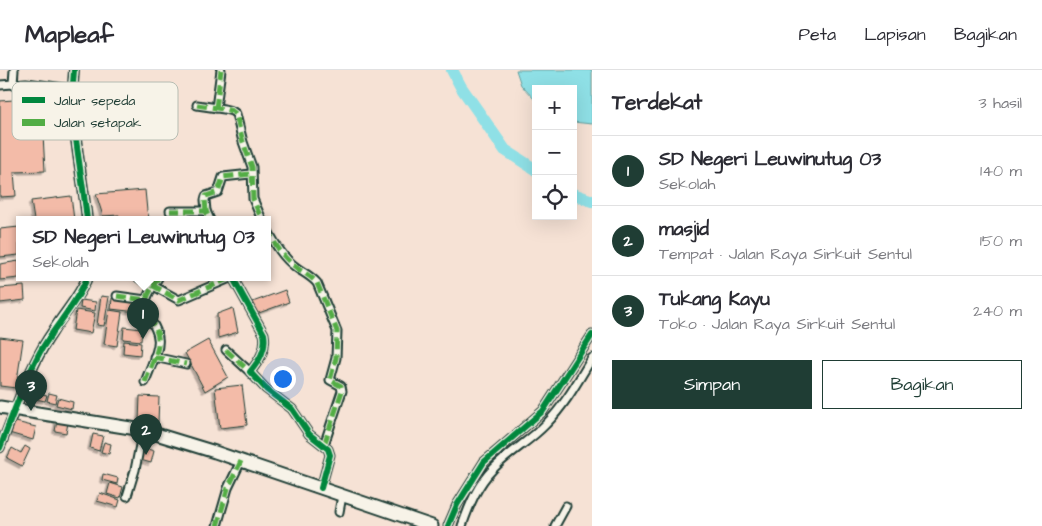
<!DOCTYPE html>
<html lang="id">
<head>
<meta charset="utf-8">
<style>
  :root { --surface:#fff; --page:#f7f7f7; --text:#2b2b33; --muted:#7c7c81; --line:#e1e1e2; --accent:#1f3d34 }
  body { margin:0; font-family:"Architects Daughter",sans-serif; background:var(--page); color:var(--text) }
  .controls { position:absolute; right:15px; top:15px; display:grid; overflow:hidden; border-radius:0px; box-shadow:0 5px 20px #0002 }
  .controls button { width:45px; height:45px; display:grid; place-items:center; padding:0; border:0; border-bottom:1px solid var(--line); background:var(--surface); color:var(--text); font:25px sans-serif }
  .you { position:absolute; left:282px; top:308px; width:18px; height:18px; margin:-12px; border:4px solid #fff; border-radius:50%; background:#1a73e8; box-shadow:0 0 0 8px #1a73e833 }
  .badge { display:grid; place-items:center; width:32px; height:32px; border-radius:50%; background:var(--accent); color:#fff; font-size:16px; font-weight:700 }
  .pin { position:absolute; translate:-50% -41px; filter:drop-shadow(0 1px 2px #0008) }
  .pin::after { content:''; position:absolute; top:26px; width:18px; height:15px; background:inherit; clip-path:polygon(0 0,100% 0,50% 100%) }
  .popup { position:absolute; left:16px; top:146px; width:255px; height:65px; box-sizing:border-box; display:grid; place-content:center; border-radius:0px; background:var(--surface); filter:drop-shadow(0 1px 4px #0005); font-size:16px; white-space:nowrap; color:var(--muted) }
  .popup b { font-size:19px; color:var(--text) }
  .popup::after { content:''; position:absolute; left:50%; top:100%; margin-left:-10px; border:10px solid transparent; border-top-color:var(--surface) }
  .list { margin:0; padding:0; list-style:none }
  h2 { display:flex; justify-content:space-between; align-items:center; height:65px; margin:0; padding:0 20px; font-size:21px }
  h2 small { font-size:16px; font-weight:400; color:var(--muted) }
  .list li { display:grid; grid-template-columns:32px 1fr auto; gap:15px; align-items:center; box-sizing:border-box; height:70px; padding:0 20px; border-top:1px solid var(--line) }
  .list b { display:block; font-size:19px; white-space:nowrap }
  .list p { margin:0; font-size:16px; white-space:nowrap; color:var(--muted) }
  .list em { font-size:16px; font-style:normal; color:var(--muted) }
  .actions { display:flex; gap:10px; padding:15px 20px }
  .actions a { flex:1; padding:11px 0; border:1px solid var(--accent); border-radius:0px; text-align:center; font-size:18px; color:var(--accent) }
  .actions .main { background:var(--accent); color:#fff }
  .icon { flex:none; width:28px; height:28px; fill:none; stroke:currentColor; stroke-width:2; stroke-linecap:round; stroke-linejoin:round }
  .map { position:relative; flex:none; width:592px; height:456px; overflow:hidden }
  header { display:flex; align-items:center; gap:30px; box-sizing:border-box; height:70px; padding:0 25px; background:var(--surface); border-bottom:1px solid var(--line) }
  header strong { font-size:24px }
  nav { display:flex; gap:28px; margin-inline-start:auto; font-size:18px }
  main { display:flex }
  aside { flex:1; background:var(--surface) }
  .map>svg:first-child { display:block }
</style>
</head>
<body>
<header>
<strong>Mapleaf</strong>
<nav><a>Peta</a><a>Lapisan</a><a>Bagikan</a></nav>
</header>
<main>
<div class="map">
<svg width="592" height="456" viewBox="0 0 592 456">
  <defs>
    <filter id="shadow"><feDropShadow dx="-2.5" dy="2.5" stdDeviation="0" flood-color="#0004"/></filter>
  </defs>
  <rect width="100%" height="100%" fill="#f6e2d5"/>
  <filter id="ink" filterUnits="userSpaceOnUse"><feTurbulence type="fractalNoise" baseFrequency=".02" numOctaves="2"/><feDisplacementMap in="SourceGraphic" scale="10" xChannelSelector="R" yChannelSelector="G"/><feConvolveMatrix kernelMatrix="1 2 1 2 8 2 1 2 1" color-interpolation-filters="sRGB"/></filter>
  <g filter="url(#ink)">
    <polygon fill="#8fe0e6" stroke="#629f9f" points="516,0 592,0 592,54 573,52 573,19 536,19 536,31 521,15"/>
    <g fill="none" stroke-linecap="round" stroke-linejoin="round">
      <g stroke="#8fe0e6" stroke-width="12">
        <polyline points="452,0 461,17 505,80 536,100"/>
        <polyline points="573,124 592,131"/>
      </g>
    </g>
    <g fill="#f3bba8" stroke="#1f3d34" filter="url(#shadow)">
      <polygon points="41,28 45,101 14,102 16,126 0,127 0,31"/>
      <polygon points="145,120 147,141 150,150 120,150 119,145 103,146 96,124"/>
      <polygon points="71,126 74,150 34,150 31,131"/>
      <polygon points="19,157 19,185 0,187 0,159"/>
      <polygon points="19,191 19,208 0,210 0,194"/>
      <polygon points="24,216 25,230 0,233 0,218"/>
      <polygon points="285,220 289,232 256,244 250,233"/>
      <polygon points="101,226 109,227 104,256 97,255"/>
      <polygon points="112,228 138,231 137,242 111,239"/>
      <polygon points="81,230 96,232 95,241 80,238"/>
      <polygon points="233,238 238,262 218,268 217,244"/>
      <polygon points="76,240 95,243 91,263 73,260"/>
      <polygon points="109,240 122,242 117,276 104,274"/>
      <polygon points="124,257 142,259 141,271 123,269"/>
      <polygon points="0,267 23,270 16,318 0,316"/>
      <polygon points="208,270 228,307 205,321 185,283"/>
      <polygon points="124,271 141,273 140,285 123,283"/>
      <polygon points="242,315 247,355 220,358 215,318"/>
      <polygon points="33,322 47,325 45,331 31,328"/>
      <polygon points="49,323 57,325 55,333 47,331"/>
      <polygon points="140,326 159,327 158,352 139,352"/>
      <polygon points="58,328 73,332 72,339 56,335"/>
      <polygon points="12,351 36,357 33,370 9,363"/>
      <polygon points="57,351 68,353 66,363 55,361"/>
      <polygon points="93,364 103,366 99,381 90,378"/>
      <polygon points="104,372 111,374 109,384 101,382"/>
      <polygon points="25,376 30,379 22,396 7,388 12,378 21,383"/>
      <polygon points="141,377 154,381 151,393 137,389"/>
      <polygon points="103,404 118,408 117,414 102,410"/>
      <polygon points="110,413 123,417 120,428 107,424"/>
      <polygon points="100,423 120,430 118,437 97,431"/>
    </g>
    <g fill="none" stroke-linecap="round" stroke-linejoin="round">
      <defs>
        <g id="minor">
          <polyline points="13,14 14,0"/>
          <polyline points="0,15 26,13 72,19"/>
          <polyline points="197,35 224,39 232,41 236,44 243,72 252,97 253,129 262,150"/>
          <polyline points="216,38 221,0"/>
          <polyline points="170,141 206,141 210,150"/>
          <polyline points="206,141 205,130 206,126 218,122 223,107 251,104"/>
          <polyline points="186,150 187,148"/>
          <path d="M 267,159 C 275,174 283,188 297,198 C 304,203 311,206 317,213 L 337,261 L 336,288 L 330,310 L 341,316 L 342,321 L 324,375"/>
          <polyline points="139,208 179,230 230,208"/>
          <path d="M 233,208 L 264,264 C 267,279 259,291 250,302 L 266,319 L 292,339 L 309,364 L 328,379 L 330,385 L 321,418"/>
          <polyline points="117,226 146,230"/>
          <polyline points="226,280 250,302"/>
          <polyline points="154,287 186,294"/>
          <path d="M 145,312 C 156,281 169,270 144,242 C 144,229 152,218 158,208"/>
          <polyline points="0,378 15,339"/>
          <polyline points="127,426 135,400 143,360"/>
          <polyline points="339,442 342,426"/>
          <polyline points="217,456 228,418 241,391"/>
          <polyline points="448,456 457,435 484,392 543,341 592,265"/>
          <path d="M 462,456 C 469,436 477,415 493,399 C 509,382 530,371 546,354 C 565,335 578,311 592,288"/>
          <polyline points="555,456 566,436"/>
        </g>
        <g id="tertiary">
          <path d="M 74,0 C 69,51 82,100 87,150"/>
          <path d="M 15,339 C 26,313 36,286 52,263 C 63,244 79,228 87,208"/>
        </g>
        <polyline id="primary" points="0,337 143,360 215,382 432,456"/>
      </defs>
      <use href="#minor" stroke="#1f3d34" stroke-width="11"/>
      <use href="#tertiary" stroke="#1f3d34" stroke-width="12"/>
      <use href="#primary" stroke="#1f3d34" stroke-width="15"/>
      <use href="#minor" stroke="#f7f3e8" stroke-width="7"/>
      <use href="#tertiary" stroke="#f7f3e8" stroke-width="9"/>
      <use href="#primary" stroke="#f7f3e8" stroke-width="11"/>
      <g stroke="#52ad45" stroke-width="5" stroke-dasharray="10 5" stroke-linecap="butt">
        <polyline points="197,35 224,39 232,41 236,44 243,72 252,97 253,129 262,150"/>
        <polyline points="216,38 221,0"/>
        <polyline points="170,141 206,141 210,150"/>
        <polyline points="206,141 205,130 206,126 218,122 223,107 251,104"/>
        <polyline points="186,150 187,148"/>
        <path d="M 267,159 C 275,174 283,188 297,198 C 304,203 311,206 317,213 L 337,261 L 336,288 L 330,310 L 341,316 L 342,321 L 324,375"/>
        <polyline points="139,208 179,230 230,208"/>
        <polyline points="117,226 146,230"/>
        <polyline points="226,280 250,302"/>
        <polyline points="154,287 186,294"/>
        <path d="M 145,312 C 156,281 169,270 144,242 C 144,229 152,218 158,208"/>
        <polyline points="217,456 228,418 241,391"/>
      </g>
      <defs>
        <g id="cycleway">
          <path d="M 74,0 C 69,51 82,100 87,150"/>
          <path d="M 233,208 L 264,264 C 267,279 259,291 250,302 L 266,319 L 292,339 L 309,364 L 328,379 L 330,385 L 321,418"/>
          <path d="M 0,378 C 12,346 24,312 40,282 C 54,257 76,235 87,208"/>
          <polyline points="448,456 457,435 484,392 543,341 592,265"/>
        </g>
      </defs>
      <use href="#cycleway" stroke="#f7f3e8" stroke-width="9"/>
      <use href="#cycleway" stroke="#00873e" stroke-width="6"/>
    </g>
  </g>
  <rect x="12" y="12" width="166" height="58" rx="8" fill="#f7f3e8" stroke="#b6bcb2" stroke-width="1"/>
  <rect x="22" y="27" width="23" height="6" fill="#00873e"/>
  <rect x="22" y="49" width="23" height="7" fill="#52ad45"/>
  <g font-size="14" fill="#1f3d34">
    <text x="54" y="35">Jalur sepeda</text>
    <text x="54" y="57">Jalan setapak</text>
  </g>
</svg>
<div class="controls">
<button>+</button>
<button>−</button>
<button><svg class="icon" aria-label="locate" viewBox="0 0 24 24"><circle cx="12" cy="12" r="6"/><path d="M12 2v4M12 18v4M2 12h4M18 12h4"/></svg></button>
</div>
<div class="you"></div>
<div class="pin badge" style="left:143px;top:269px">1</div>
<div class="popup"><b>SD Negeri Leuwinutug 03</b>Sekolah</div>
<div class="pin badge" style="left:146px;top:385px">2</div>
<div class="pin badge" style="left:31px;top:341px">3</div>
</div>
<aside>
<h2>Terdekat<small>3 hasil</small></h2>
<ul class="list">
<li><span class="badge">1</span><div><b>SD Negeri Leuwinutug 03</b><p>Sekolah</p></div><em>140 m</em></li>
<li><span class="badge">2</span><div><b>masjid</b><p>Tempat · Jalan Raya Sirkuit Sentul</p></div><em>150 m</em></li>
<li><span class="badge">3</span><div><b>Tukang Kayu</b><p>Toko · Jalan Raya Sirkuit Sentul</p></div><em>240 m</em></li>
</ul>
<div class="actions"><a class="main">Simpan</a><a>Bagikan</a></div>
</aside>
</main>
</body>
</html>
